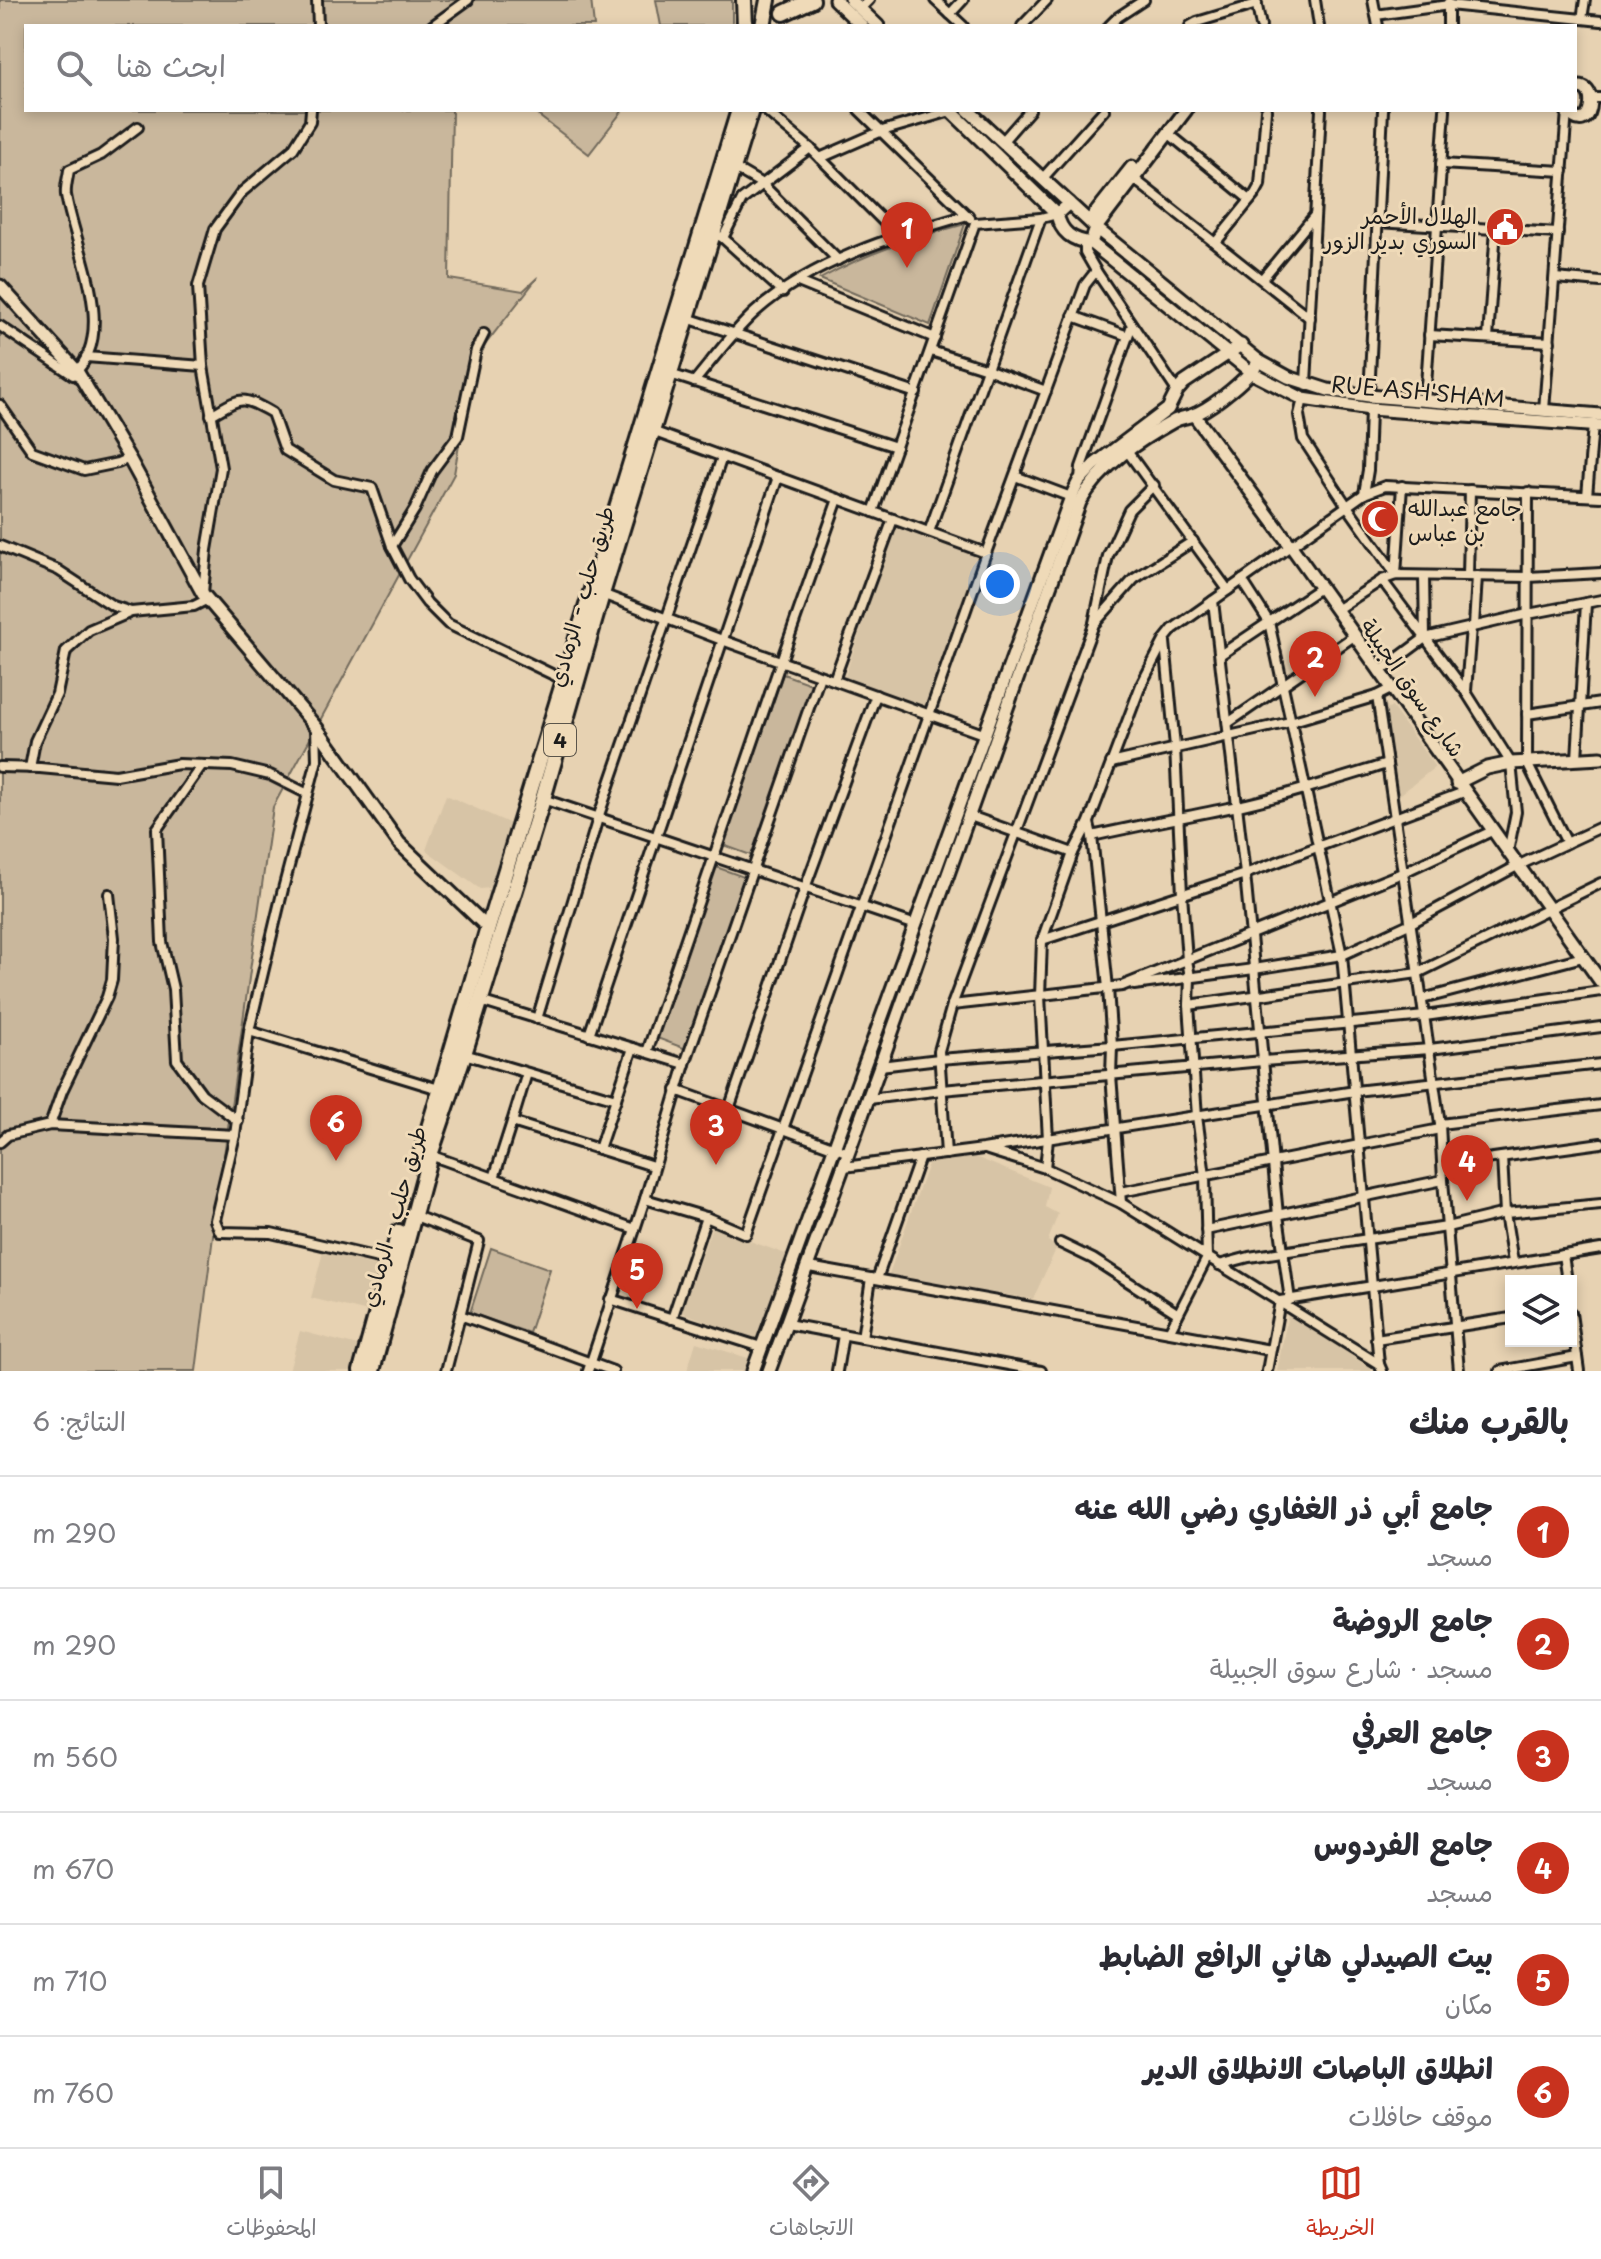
<!DOCTYPE html>
<html lang="ar">
<head>
<meta charset="utf-8">
<style>
  :root { --surface:#fff; --page:#f7f7f7; --text:#2b2b33; --muted:#7c7c81; --line:#e1e1e2; --accent:#c8321e }
  body { margin:0; font-family:"Playpen Sans","Playpen Sans Arabic",sans-serif; background:var(--page); color:var(--text); direction:rtl }
  .controls { position:absolute; right:24px; bottom:24px; display:grid; overflow:hidden; border-radius:0px; box-shadow:0 4px 12px #0003 }
  .controls button { width:72px; height:72px; display:grid; place-items:center; padding:0; border:0; border-bottom:2px solid var(--line); background:var(--surface); color:var(--text); font:40px sans-serif }
  .you { position:absolute; left:1000px; top:584px; width:28px; height:28px; margin:-20px; border:6px solid #fff; border-radius:50%; background:#1a73e8; box-shadow:0 0 0 12px #1a73e833 }
  .badge { display:grid; place-items:center; width:52px; height:52px; border-radius:50%; background:var(--accent); color:#fff; font-size:26px; font-weight:700 }
  .pin { position:absolute; translate:-50% -66px; filter:drop-shadow(0 2px 4px #0008) }
  .pin::after { content:''; position:absolute; top:42px; width:28px; height:24px; background:inherit; clip-path:polygon(0 0,100% 0,50% 100%) }
  .list { margin:0; padding:0; list-style:none }
  h2 { display:flex; justify-content:space-between; align-items:center; height:104px; margin:0; padding:0 32px; font-size:34px }
  h2 small { font-size:26px; font-weight:400; color:var(--muted) }
  .list li { display:grid; grid-template-columns:52px 1fr auto; gap:24px; align-items:center; box-sizing:border-box; height:112px; padding:0 32px; border-top:2px solid var(--line) }
  .list b { display:block; font-size:30px; white-space:nowrap }
  .list p { margin:0; font-size:26px; white-space:nowrap; color:var(--muted) }
  .list em { font-size:26px; font-style:normal; color:var(--muted) }
  .icon { flex:none; width:44px; height:44px; fill:none; stroke:currentColor; stroke-width:2; stroke-linecap:round; stroke-linejoin:round }
  .map { position:relative; flex:none; width:1601px; height:1371px; overflow:hidden; direction:ltr }
  .search { position:absolute; background:var(--surface); box-shadow:0 4px 12px #0003; left:24px; right:24px; top:24px; height:88px; display:flex; align-items:center; gap:20px; box-sizing:border-box; padding:0 28px; border-radius:0px; color:var(--muted); font-size:30px }
  .sheet { height:776px; background:var(--surface) }
  nav { display:flex; justify-content:space-around; align-items:center; box-sizing:border-box; height:112px; border-top:2px solid var(--line); background:var(--surface); font-size:22px; color:var(--muted) }
  nav a { display:grid; justify-items:center; gap:4px }
  nav .on { color:var(--accent) }
  .map>svg:first-child { display:block }
</style>
</head>
<body>
<div class="map">
<svg width="1601" height="1371" viewBox="0 0 1601 1371">
  <rect width="100%" height="100%" fill="#e7d2b2"/>
  <filter id="ink" filterUnits="userSpaceOnUse"><feTurbulence type="fractalNoise" baseFrequency=".0125" numOctaves="2"/><feDisplacementMap in="SourceGraphic" scale="16" xChannelSelector="R" yChannelSelector="G"/><feConvolveMatrix kernelMatrix="1 2 1 2 8 2 1 2 1" color-interpolation-filters="sRGB"/></filter>
  <g filter="url(#ink)">
    <g fill="#d7c4a6">
      <polygon points="895,528 977,556 926,707 844,679"/>
      <polygon points="1387,705 1388,709 1392,707 1435,767 1397,797 1382,709"/>
      <polygon points="446,795 511,824 489,888 480,889 426,850"/>
      <polygon points="973,1156 1049,1187 1045,1207 1058,1214 1048,1241 1057,1247 1033,1299 888,1277 928,1164"/>
      <polygon points="712,1227 788,1255 757,1340 681,1312"/>
      <polygon points="323,1252 380,1267 368,1312 311,1298"/>
      <polygon points="1288,1314 1370,1368 1372,1371 1277,1371"/>
      <polygon points="300,1331 358,1346 352,1371 289,1371"/>
      <polygon points="696,1342 748,1358 744,1371 687,1371"/>
    </g>
    <g fill="#c9b79c" stroke="#726a5c" stroke-width="2">
      <polygon points="0,0 591,0 594,26 26,26 26,110 452,110 449,279 523,291 538,277 474,359 454,474 273,807 215,1220 196,1371 0,1371"/>
      <polygon points="656,0 732,0 732,26 661,26"/>
      <polygon points="531,110 623,110 589,154"/>
      <path d="M 965,224 L 930,325 L 820,279 C 866,253 914,238 965,224 Z"/>
      <polygon points="783,674 814,685 753,856 723,845"/>
      <polygon points="716,867 747,878 686,1049 657,1038"/>
      <polygon points="491,1248 550,1269 529,1333 470,1313"/>
    </g>
    <g fill="none" stroke-linecap="round" stroke-linejoin="round">
      <defs>
        <g id="street">
          <polyline points="317,0 318,26"/>
          <polyline points="935,0 963,26"/>
          <polyline points="1315,0 1319,26"/>
          <polyline points="1373,0 1378,26"/>
          <polyline points="1256,1 1261,26"/>
          <polyline points="860,9 869,0"/>
          <polyline points="950,14 963,0"/>
          <polyline points="1376,15 1449,5 1601,21"/>
          <polyline points="1582,19 1585,0"/>
          <polyline points="432,26 468,0"/>
          <polyline points="1022,26 1047,0"/>
          <polyline points="1109,26 1118,17 1144,0"/>
          <polyline points="1190,26 1197,22 1257,4"/>
          <polyline points="1448,26 1448,3"/>
          <polyline points="1597,98 1601,98"/>
          <polyline points="765,110 810,148 897,235"/>
          <polyline points="859,110 970,218"/>
          <polyline points="1168,133 1250,200"/>
          <polyline points="1002,142 1030,110"/>
          <polyline points="820,158 882,131 951,111"/>
          <polyline points="1441,164 1563,171"/>
          <polyline points="733,167 762,184 838,260"/>
          <polyline points="1133,178 1310,318"/>
          <polyline points="1042,179 1104,110"/>
          <polyline points="1377,222 1558,233"/>
          <polyline points="713,233 723,238 742,200 810,148"/>
          <polyline points="723,238 783,292"/>
          <polyline points="1085,242 1085,252 1096,271 1177,391"/>
          <polyline points="1216,242 1255,194 1260,185 1266,110"/>
          <polyline points="1555,278 1601,282"/>
          <polyline points="1262,279 1315,215"/>
          <polyline points="798,282 935,338"/>
          <polyline points="1073,316 1128,336"/>
          <polyline points="687,318 916,393"/>
          <path d="M 0,326 L 73,375 C 120,333 74,246 66,195 C 65,187 68,178 69,170 L 101,155 L 138,127"/>
          <polyline points="1429,335 1550,342"/>
          <polyline points="1488,338 1496,229"/>
          <polyline points="931,351 987,369 1046,391"/>
          <polyline points="86,357 203,366"/>
          <polyline points="670,374 896,447"/>
          <path d="M 694,382 C 714,358 732,333 755,312 C 814,260 894,236 968,215"/>
          <polyline points="1306,383 1321,110"/>
          <polyline points="1369,396 1383,110"/>
          <polyline points="1303,399 1299,415 1303,439 1347,506 1396,575 1402,486"/>
          <polyline points="1425,400 1445,110"/>
          <polyline points="0,405 32,451 84,470 118,463 129,458"/>
          <polyline points="1544,410 1567,111"/>
          <path d="M 211,415 C 242,397 240,395 272,413 L 285,450 L 334,480 L 372,488 L 392,546 L 409,579 L 427,603 L 448,624 L 564,680"/>
          <polyline points="652,431 986,553"/>
          <polyline points="1127,451 1228,590"/>
          <polyline points="1015,476 1071,497"/>
          <polyline points="1080,479 1081,467 1132,325"/>
          <polyline points="1528,492 1527,763 1567,843"/>
          <polyline points="1364,494 1368,470 1370,409"/>
          <polyline points="1587,496 1593,425"/>
          <polyline points="873,512 975,223 1041,218"/>
          <polyline points="929,532 1041,218 1057,214"/>
          <polyline points="0,546 58,570 113,606 131,612"/>
          <polyline points="392,546 415,509 432,471 458,436 476,350 484,334"/>
          <polyline points="1424,576 1425,638"/>
          <polyline points="1468,576 1470,490"/>
          <polyline points="1242,580 1269,622 1342,955 1379,1364"/>
          <polyline points="1382,580 1466,692 1511,763 1516,812 1508,852"/>
          <polyline points="203,593 207,550 221,468 203,366 198,286 215,229 242,192 293,149 310,122 311,110"/>
          <polyline points="602,594 722,640 986,735"/>
          <polyline points="1213,601 1245,874 1278,1215 1290,1300"/>
          <polyline points="1336,610 1382,580 1396,575 1528,577 1601,573"/>
          <polyline points="1094,623 1108,556 1129,510 1154,485"/>
          <polyline points="1474,626 1477,576"/>
          <polyline points="1165,642 1175,747 1182,894 1187,960 1190,977 1189,1005 1418,973 1601,883"/>
          <polyline points="1220,655 1320,588"/>
          <polyline points="1379,672 1425,638 1528,614 1601,600"/>
          <polyline points="834,680 893,519"/>
          <polyline points="1466,691 1471,627"/>
          <polyline points="1377,696 1440,1124 1443,1180 1459,1371"/>
          <polyline points="1527,714 1601,703"/>
          <polyline points="1228,723 1354,636"/>
          <polyline points="1577,759 1586,603"/>
          <polyline points="1111,763 1290,722 1377,696 1391,689"/>
          <polyline points="202,765 157,829 162,942 173,989 177,1060 202,1094 238,1121"/>
          <polyline points="0,767 40,768 116,775 179,764 232,766 270,775 308,794"/>
          <polyline points="30,768 35,741 57,694 66,651 89,630 131,612 194,606 208,599"/>
          <polyline points="543,799 916,925"/>
          <polyline points="970,816 1073,853"/>
          <polyline points="1089,823 1092,836 1108,988 1112,1046 1111,1075 1121,1203"/>
          <path d="M 1092,836 C 1141,825 1190,816 1238,806 C 1289,795 1338,779 1387,764"/>
          <polyline points="1042,940 1245,874 1464,792"/>
          <polyline points="1134,985 1254,969 1342,955 1411,923 1517,866 1601,827"/>
          <polyline points="1422,999 1583,957"/>
          <polyline points="480,1001 685,1064"/>
          <polyline points="952,1005 1122,986 1402,873 1492,831"/>
          <polyline points="537,1019 598,818 722,457"/>
          <polyline points="249,1031 439,1089"/>
          <polyline points="589,1035 778,477"/>
          <polyline points="647,1052 781,661 838,499"/>
          <polyline points="464,1054 616,1099"/>
          <polyline points="880,1066 939,1059 1112,1046 1425,1016 1601,991"/>
          <polyline points="676,1090 849,1153"/>
          <polyline points="869,1099 942,1090 1263,1061 1430,1049 1601,1027"/>
          <polyline points="729,1109 805,888 876,695"/>
          <polyline points="512,1122 527,1073"/>
          <polyline points="1440,1124 1601,1105"/>
          <polyline points="50,1125 62,1091 107,997 112,980 114,938 109,894"/>
          <polyline points="235,1135 215,1220 220,1232 271,1233 391,1261"/>
          <polyline points="0,1142 8,1135 50,1125 235,1135 249,1031 283,889 317,760 316,728"/>
          <polyline points="599,1149 633,1048"/>
          <polyline points="988,1150 1045,1168 1121,1203 1379,1364 1382,1371"/>
          <polyline points="946,1154 939,1051 952,1005 1094,624 1134,579 1193,541"/>
          <polyline points="430,1155 635,1229"/>
          <polyline points="1502,1157 1505,1213 1513,1262"/>
          <polyline points="1443,1165 1601,1143"/>
          <polyline points="844,1167 983,1149 1355,1091 1601,1064"/>
          <polyline points="1045,1168 1048,1139 1040,996 1042,940 1073,853 1089,822 1141,685 1165,639 1173,629 1347,506 1364,494 1385,486 1601,497"/>
          <polyline points="494,1178 512,1122 653,1166"/>
          <polyline points="1121,1192 1440,1129"/>
          <polyline points="645,1199 706,1217 746,1234 986,553 1085,285 1096,271"/>
          <polyline points="413,1215 479,1241 446,1371"/>
          <polyline points="1206,1230 1443,1180"/>
          <polyline points="1060,1243 1093,1259 1177,1313"/>
          <polyline points="1563,1255 1567,1281"/>
          <polyline points="1219,1265 1249,1257 1447,1227 1505,1213 1601,1204"/>
          <polyline points="809,1267 1270,1350"/>
          <polyline points="877,1279 920,1157"/>
          <polyline points="610,1299 761,1347"/>
          <polyline points="1571,1313 1579,1371"/>
          <polyline points="460,1315 613,1371"/>
          <polyline points="672,1319 706,1217"/>
          <polyline points="787,1324 1041,1371"/>
          <polyline points="1169,1332 1207,1258 1205,1176 1197,1116 1189,1005"/>
          <polyline points="862,1338 871,1278"/>
          <polyline points="1376,1339 1511,1318"/>
          <polyline points="588,1371 645,1199 685,1064 820,676"/>
          <polyline points="837,1371 843,1335"/>
          <polyline points="1267,1371 1280,1301 1601,1249"/>
          <polyline points="1500,1371 1577,1357"/>
        </g>
        <g id="secondary">
          <polyline points="835,0 862,26"/>
          <polyline points="851,0 878,26"/>
          <polyline points="950,110 1057,214"/>
          <polyline points="968,110 1069,203"/>
          <path d="M 1186,110 L 1096,228 L 1091,243 C 1072,240 1061,233 1057,214 L 1069,203 L 1096,228 L 1259,361 L 1288,377 L 1328,390 L 1369,396 L 1601,415"/>
          <path d="M 1567,110 C 1592,143 1601,79 1575,88"/>
          <polyline points="1090,220 1132,167"/>
          <polyline points="1091,243 1252,373 1303,399 1370,409 1601,426"/>
          <polyline points="0,286 77,371 129,458 203,594 316,727 399,843 488,928"/>
          <polyline points="1194,415 1291,546 1601,982"/>
          <polyline points="1457,783 1487,768 1511,763 1601,758"/>
          <polyline points="753,1371 1071,497 1079,481 1094,465 1168,409 1177,391 1184,383 1241,345"/>
          <path d="M 769,1371 L 880,1066 L 1080,502 C 1101,465 1138,441 1174,421 C 1182,417 1190,417 1198,413 C 1215,405 1250,377 1259,361"/>
        </g>
        <g id="highway">
          <polyline points="744,0 745,26"/>
          <polyline points="784,13 812,0"/>
          <polyline points="763,26 768,0"/>
          <polyline points="420,1158 488,928 739,110"/>
          <polyline points="361,1371 399,1232"/>
          <polyline points="372,1371 430,1155 464,1054 543,799 602,594 751,110"/>
        </g>
      </defs>
      <use href="#street" stroke="#1c1c1c" stroke-width="14"/>
      <use href="#secondary" stroke="#1c1c1c" stroke-width="17"/>
      <use href="#highway" stroke="#1c1c1c" stroke-width="20"/>
      <use href="#street" stroke="#efdab8" stroke-width="8"/>
      <use href="#secondary" stroke="#efdab8" stroke-width="11"/>
      <use href="#highway" stroke="#efdab8" stroke-width="14"/>
    </g>
  </g>
  <defs>
    <symbol id="civic-disc" viewBox="-11 -11 22 22"><circle r="9.5" fill="#c8321e" stroke="#efdab8"/><path d="M-.6-6.5H3V-4.5H.6V-3L4-1V1h2V6H-6V1h2V-1L-.6-3ZM-1.2 2.5V6h2.4V2.5Z" fill="#fff"/></symbol>
    <symbol id="mosque-disc" viewBox="-11 -11 22 22"><circle r="9.5" fill="#c8321e" stroke="#efdab8"/><path d="M3.5-4.9A6 6 0 1 0 3.5 4.9A5 5 0 1 1 3.5-4.9Z" fill="#fff"/></symbol>
  </defs>
  <g fill-rule="evenodd">
    <use href="#civic-disc" x="1483" y="205" width="44" height="44"/>
    <use href="#mosque-disc" x="1358" y="497" width="44" height="44"/>
  </g>
  <g text-anchor="middle" dominant-baseline="central" stroke-width="6" stroke-linejoin="round" paint-order="stroke">
    <rect fill="#efdab8" stroke="#5b554b" stroke-width="2" x="544" y="724" width="32" height="32" rx="6"/>
    <g font-size="20" font-weight="bold" fill="#1c1c1c">
      <text x="560" y="740">4</text>
    </g>
    <g font-size="22" fill="#1c1c1c" stroke="#efdab8" text-anchor="end">
      <text x="1477" y="214">الهلال الأحمر<tspan x="1477" dy="25">السوري بدير الزور</tspan></text>
      <text x="1408" y="506" text-anchor="start">جامع عبدالله<tspan x="1408" dy="25">بن عباس</tspan></text>
    </g>
    <g font-size="22" fill="#1c1c1c" stroke="#efdab8">
      <text transform="translate(1418 390) rotate(5)">RUE ASH'SHAM</text>
      <text transform="translate(580 596) rotate(-74)">طريق حلب - الرمادي</text>
      <text transform="translate(1414 687) rotate(55)">شارع سوق الجبيلة</text>
      <text transform="translate(392 1216) rotate(-74)">طريق حلب - الرمادي</text>
    </g>
  </g>
</svg>
<div class="controls">
<button><svg class="icon" aria-label="layers" viewBox="0 0 24 24"><path d="M12 4l9 5-9 5-9-5zM3 14l9 5 9-5"/></svg></button>
</div>
<div class="you"></div>
<div class="pin badge" style="left:907px;top:268px">1</div>
<div class="pin badge" style="left:1315px;top:697px">2</div>
<div class="pin badge" style="left:716px;top:1165px">3</div>
<div class="pin badge" style="left:1467px;top:1201px">4</div>
<div class="pin badge" style="left:637px;top:1309px">5</div>
<div class="pin badge" style="left:336px;top:1161px">6</div>
<div class="search"><svg class="icon" aria-label="search" viewBox="0 0 24 24"><circle cx="10" cy="10" r="6"/><path d="M15 15l6 6"/></svg>ابحث هنا</div>
</div>
<section class="sheet">
<h2>بالقرب منك<small>النتائج: 6</small></h2>
<ul class="list">
<li><span class="badge">1</span><div><b>جامع أبي ذر الغفاري رضي الله عنه</b><p>مسجد</p></div><em>290 m</em></li>
<li><span class="badge">2</span><div><b>جامع الروضة</b><p>مسجد · شارع سوق الجبيلة</p></div><em>290 m</em></li>
<li><span class="badge">3</span><div><b>جامع العرفي</b><p>مسجد</p></div><em>560 m</em></li>
<li><span class="badge">4</span><div><b>جامع الفردوس</b><p>مسجد</p></div><em>670 m</em></li>
<li><span class="badge">5</span><div><b>بيت الصيدلي هاني الرافع الضابط</b><p>مكان</p></div><em>710 m</em></li>
<li><span class="badge">6</span><div><b>انطلاق الباصات الانطلاق الدير</b><p>موقف حافلات</p></div><em>760 m</em></li>
</ul>
</section>
<nav>
<a class="on"><svg class="icon" aria-label="map" viewBox="0 0 24 24"><path d="M3 6l6-2 6 2 6-2v14l-6 2-6-2-6 2zM9 4v14M15 6v14"/></svg>الخريطة</a>
<a><svg class="icon" aria-label="directions" viewBox="0 0 24 24"><path d="M12 3l9 9-9 9-9-9zM9 14v-3h6M13 9l2 2-2 2"/></svg>الاتجاهات</a>
<a><svg class="icon" aria-label="saved" viewBox="0 0 24 24"><path d="M7 4h10v16l-5-4-5 4z"/></svg>المحفوظات</a>
</nav>
</body>
</html>
